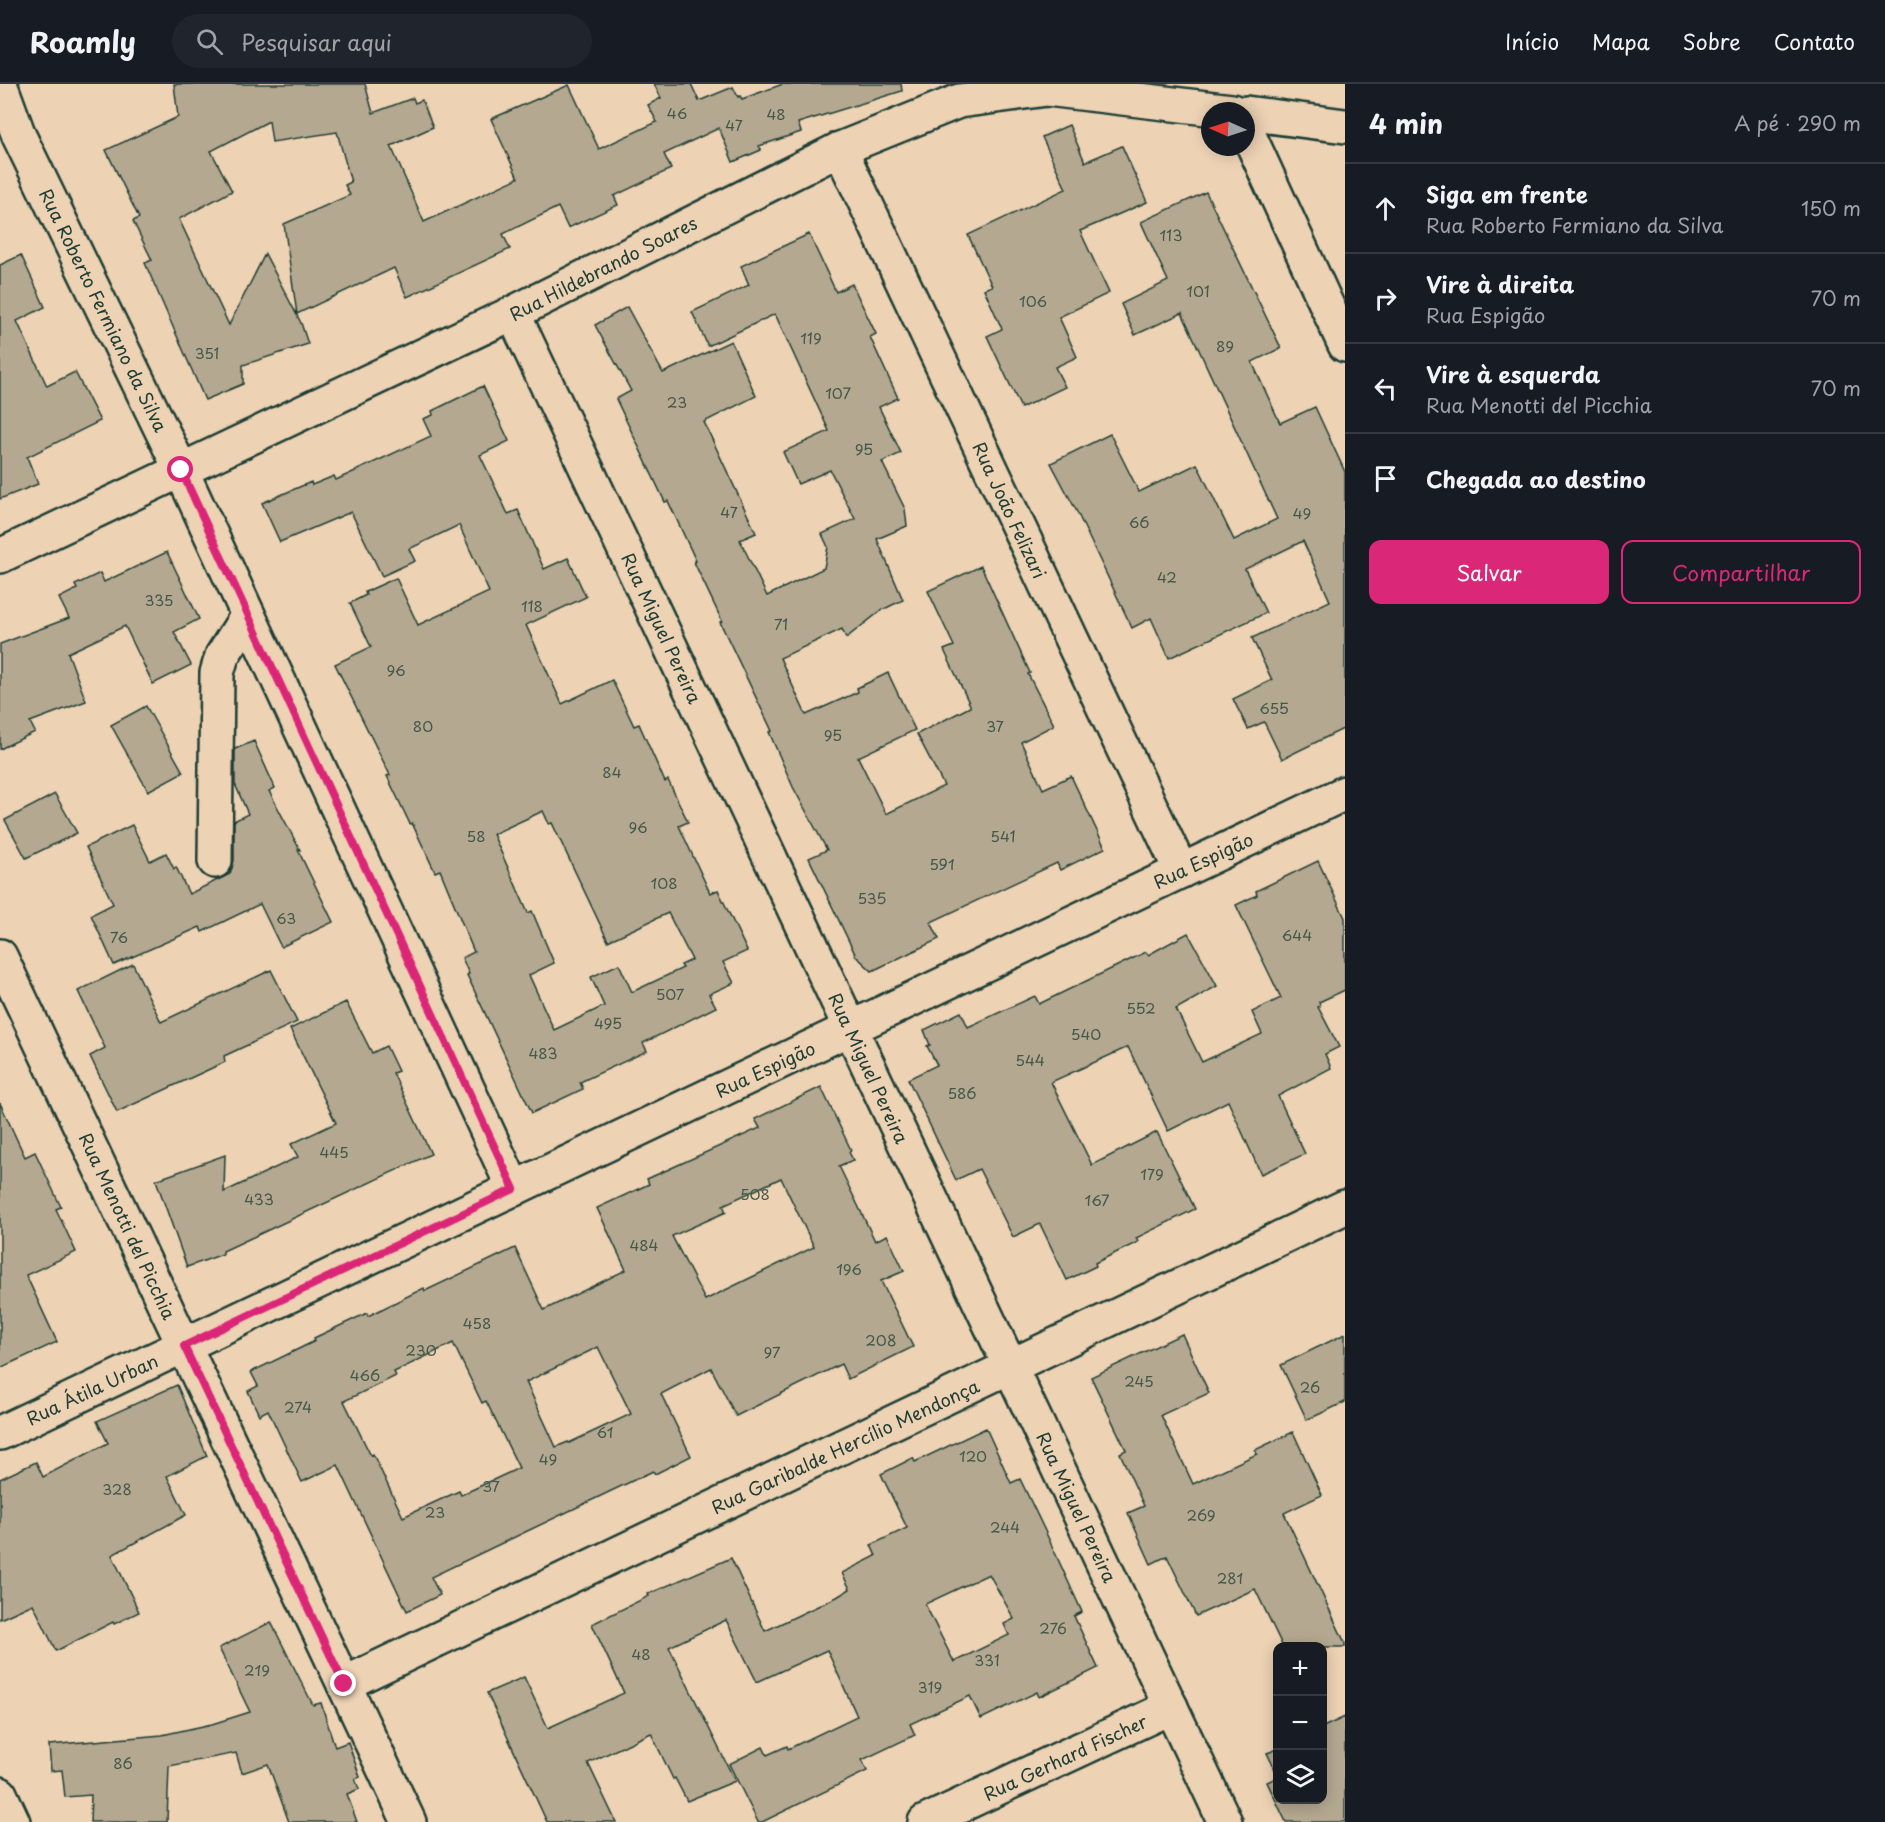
<!DOCTYPE html>
<html lang="pt">
<head>
<meta charset="utf-8">
<style>
  :root { --surface:#171b24; --page:#20242c; --text:#f1f3f6; --muted:#9ea1a6; --line:#363941; --accent:#db2777 }
  body { margin:0; font-family:"Playpen Sans",sans-serif; background:var(--page); color:var(--text) }
  .controls { position:absolute; right:18px; bottom:18px; display:grid; overflow:hidden; border-radius:12px; box-shadow:0 3px 15px #0003 }
  .controls button { width:54px; height:54px; display:grid; place-items:center; padding:0; border:0; border-bottom:2px solid var(--line); background:var(--surface); color:var(--text); font:30px sans-serif }
  .compass { position:absolute; left:1201px; top:18px; width:54px; height:54px; border-radius:50%; background:var(--surface); box-shadow:0 3px 15px #0003; rotate:273deg }
  .stop { position:absolute; width:18px; height:18px; margin:-14px; border:4px solid #db2777; border-radius:50%; background:#fff }
  .stop.end { background:#db2777; border-color:#fff; box-shadow:0 2px 6px #0008 }
  .list { margin:0; padding:0; list-style:none }
  h2 { display:flex; justify-content:space-between; align-items:center; height:78px; margin:0; padding:0 24px; font-size:26px }
  h2 small { font-size:20px; font-weight:400; color:var(--muted) }
  .list li { display:grid; grid-template-columns:39px 1fr auto; gap:18px; align-items:center; box-sizing:border-box; height:90px; padding:0 24px; border-top:2px solid var(--line) }
  .list b { display:block; font-size:22px; white-space:nowrap }
  .list p { margin:0; font-size:20px; white-space:nowrap; color:var(--muted) }
  .list em { font-size:20px; font-style:normal; color:var(--muted) }
  .actions { display:flex; gap:12px; padding:18px 24px }
  .actions a { flex:1; padding:14px 0; border:2px solid var(--accent); border-radius:12px; text-align:center; font-size:21px; color:var(--accent) }
  .actions .main { background:var(--accent); color:#fff }
  .icon { flex:none; width:33px; height:33px; fill:none; stroke:currentColor; stroke-width:2; stroke-linecap:round; stroke-linejoin:round }
  .map { position:relative; flex:none; width:1345px; height:1738px; overflow:hidden }
  header { display:flex; align-items:center; gap:36px; box-sizing:border-box; height:84px; padding:0 30px; background:var(--surface); border-bottom:2px solid var(--line) }
  header strong { font-size:28px }
  nav { display:flex; gap:33px; margin-inline-start:auto; font-size:21px }
  .search { width:420px; height:54px; background:var(--page); display:flex; align-items:center; gap:15px; box-sizing:border-box; padding:0 21px; border-radius:33px; color:var(--muted); font-size:22px }
  main { display:flex }
  aside { flex:1; background:var(--surface) }
  .map>svg:first-child { display:block }
</style>
</head>
<body>
<header>
<strong>Roamly</strong>
<div class="search"><svg class="icon" aria-label="search" viewBox="0 0 24 24"><circle cx="10" cy="10" r="6"/><path d="M15 15l6 6"/></svg>Pesquisar aqui</div>
<nav><a>Início</a><a>Mapa</a><a>Sobre</a><a>Contato</a></nav>
</header>
<main>
<div class="map">
<svg width="1345" height="1738" viewBox="0 0 1345 1738">
  <rect width="100%" height="100%" fill="#edd2b4"/>
  <filter id="ink" filterUnits="userSpaceOnUse"><feTurbulence type="fractalNoise" baseFrequency=".0167" numOctaves="2"/><feDisplacementMap in="SourceGraphic" scale="12" xChannelSelector="R" yChannelSelector="G"/><feConvolveMatrix kernelMatrix="1 2 1 2 8 2 1 2 1" color-interpolation-filters="sRGB"/></filter>
  <g filter="url(#ink)">
    <g fill="#b4a890" stroke="#1f3d34" stroke-width="1.5" fill-rule="evenodd">
      <polygon points="174,0 365,0 373,29 413,14 415,19 422,16 433,43 391,62 424,138 518,94 491,35 569,1 599,65 657,38 648,21 661,14 654,0 691,0 699,17 733,3 738,13 740,12 742,15 783,0 901,0 902,7 798,39 801,48 759,62 761,66 733,78 719,44 664,70 671,85 614,112 618,121 568,144 558,123 503,150 510,165 407,213 394,184 297,230 284,140 350,111 345,101 351,98 337,48 272,58 269,37 211,67 232,107 179,135 229,241 265,170 301,239 308,260 243,281 243,300 205,316 145,179 152,176 133,137 139,134 106,66 178,33"/>
      <polygon points="1069,41 1085,78 1122,62 1147,118 1080,147 1109,209 1059,233 1077,273 1055,283 1065,303 1021,324 987,252 1002,245 984,205 992,202 968,151 1066,105 1042,53"/>
      <polygon points="1206,108 1281,264 1252,278 1280,339 1315,323 1345,388 1345,644 1282,675 1264,638 1248,645 1233,615 1272,596 1252,554 1330,517 1303,457 1245,485 1266,529 1169,574 1151,534 1132,544 1077,428 1051,379 1110,350 1139,408 1197,380 1234,456 1277,435 1182,229 1135,251 1121,220 1168,197 1141,138"/>
      <polygon points="809,150 836,208 852,200 876,250 870,253 898,314 879,323 901,369 882,378 905,425 907,442 877,455 903,516 882,526 846,554 842,545 780,574 806,631 858,608 857,604 888,589 915,646 858,673 886,730 944,702 917,650 970,623 970,621 944,566 954,562 928,507 981,482 1030,589 1028,590 1054,641 1021,658 1043,705 1071,692 1105,764 1060,786 1057,779 931,838 939,855 872,887 856,872 809,774 827,766 793,703 769,648 772,647 720,538 722,537 694,478 696,477 668,417 665,418 616,315 631,307 595,241 627,223 663,289 731,257 756,312 704,338 756,449 740,456 767,512 824,484 828,463 822,450 855,435 830,386 798,400 783,368 829,347 775,230 708,262 692,228 749,201 741,182"/>
      <polygon points="21,171 45,223 17,237 47,302 75,288 100,337 27,373 38,400 0,415 0,181"/>
      <path d="M 483,302 L 509,357 L 480,371 L 508,430 L 518,426 L 544,485 L 568,474 L 586,513 L 526,541 L 562,620 L 612,596 L 634,642 L 639,640 L 665,698 L 668,696 L 688,738 L 679,742 L 710,809 L 718,806 L 747,867 L 723,878 L 734,899 L 709,910 L 716,923 L 643,959 L 647,967 L 580,998 L 583,1005 L 532,1029 L 467,891 L 469,890 L 462,874 L 474,868 L 440,786 L 435,788 L 412,739 L 410,740 L 387,692 L 390,691 L 335,580 L 371,563 L 350,519 L 366,511 L 365,508 L 396,494 L 418,541 L 489,508 L 459,441 L 409,465 L 415,477 L 382,492 L 351,428 L 280,458 L 262,419 L 311,398 L 312,401 L 334,392 L 336,396 L 431,352 L 423,335 L 433,331 L 432,327 ZM 543,727 L 549,740 L 552,739 L 608,857 L 668,829 L 692,876 L 681,881 L 683,884 L 632,908 L 619,880 L 591,893 L 604,922 L 554,946 L 529,891 L 554,879 L 532,827 L 528,829 L 493,750 Z"/>
      <polygon points="167,468 199,535 174,548 191,581 153,600 125,542 68,569 86,617 30,638 35,648 0,665 0,560 69,534 59,514 77,505 75,501 100,489 104,498"/>
      <polygon points="146,622 183,688 148,707 111,641"/>
      <polygon points="254,657 275,704 269,707 300,766 298,766 333,838 281,863 260,820 202,848 200,843 114,881 91,831 113,820 86,763 132,741 150,777 166,769 174,785 176,783 189,810 230,790 234,777 234,737 248,730 235,700 235,665"/>
      <polygon points="55,710 77,749 26,774 5,736"/>
      <polygon points="1318,777 1345,834 1345,906 1319,918 1320,922 1318,923 1339,963 1325,970 1331,984 1278,1012 1305,1070 1261,1090 1228,1017 1168,1047 1128,963 1051,998 1092,1081 1157,1048 1195,1125 1136,1154 1138,1158 1095,1179 1096,1182 1067,1196 1040,1140 1013,1153 979,1085 956,1096 908,995 937,981 927,962 930,961 924,946 961,928 968,943 1035,912 1039,920 1146,868 1148,871 1188,849 1217,902 1176,925 1202,978 1262,950 1252,928 1281,914 1236,821 1257,811 1256,807"/>
      <polygon points="133,880 161,938 271,886 297,938 224,972 225,978 117,1028 90,972 105,964 78,907"/>
      <polygon points="346,918 372,969 386,962 398,987 393,989 431,1070 223,1167 223,1170 187,1183 156,1096 225,1071 224,1108 298,1073 291,1060 336,1039 290,945"/>
      <path d="M 821,1003 L 851,1066 L 849,1068 L 853,1076 L 839,1082 L 875,1157 L 887,1151 L 904,1187 L 881,1197 L 913,1263 L 848,1295 L 841,1280 L 736,1332 L 711,1284 L 661,1310 L 691,1372 L 655,1390 L 653,1387 L 431,1493 L 440,1511 L 407,1527 L 338,1381 L 302,1398 L 268,1326 L 259,1331 L 248,1307 L 258,1302 L 251,1288 L 315,1257 L 314,1254 L 367,1229 L 368,1232 L 424,1204 L 425,1207 L 515,1164 L 544,1226 L 626,1186 L 597,1124 L 649,1100 L 647,1095 L 760,1044 L 755,1035 ZM 781,1094 L 814,1163 L 705,1216 L 672,1152 L 726,1128 L 723,1121 ZM 453,1259 L 482,1319 L 486,1317 L 519,1384 L 461,1411 L 459,1407 L 403,1433 L 373,1370 L 371,1372 L 344,1317 L 396,1292 L 394,1288 ZM 598,1263 L 631,1330 L 569,1359 L 568,1358 L 556,1363 L 526,1298 Z"/>
      <polygon points="0,1019 25,1073 35,1068 61,1123 56,1125 76,1168 26,1191 57,1258 0,1284"/>
      <polygon points="1182,1250 1209,1309 1161,1331 1193,1400 1257,1370 1255,1366 1293,1348 1322,1411 1284,1429 1345,1559 1345,1563 1283,1563 1255,1505 1196,1532 1167,1472 1151,1480 1128,1429 1144,1422 1120,1369 1126,1366 1091,1293"/>
      <polygon points="1345,1250 1345,1318 1307,1336 1281,1281"/>
      <polygon points="177,1301 207,1372 167,1392 186,1431 112,1471 139,1528 114,1540 113,1538 56,1567 33,1520 0,1535 0,1395 36,1378 43,1393 108,1359 97,1337"/>
      <path d="M 986,1344 L 1011,1399 L 1020,1395 L 1046,1449 L 1082,1528 L 1074,1532 L 1098,1584 L 1039,1613 L 1037,1608 L 981,1635 L 970,1612 L 910,1640 L 915,1651 L 862,1676 L 867,1687 L 762,1738 L 758,1738 L 729,1680 L 763,1663 L 767,1671 L 787,1662 L 788,1665 L 857,1632 L 827,1566 L 757,1598 L 726,1536 L 669,1563 L 735,1697 L 687,1717 L 675,1694 L 673,1695 L 651,1649 L 588,1679 L 616,1738 L 547,1738 L 487,1609 L 524,1593 L 548,1644 L 624,1609 L 592,1540 L 649,1512 L 648,1510 L 731,1474 L 765,1547 L 837,1513 L 850,1505 L 842,1489 L 876,1472 L 871,1461 L 907,1444 L 881,1390 L 913,1374 L 915,1378 ZM 989,1490 L 1014,1535 L 1004,1540 L 1009,1551 L 954,1578 L 925,1520 Z"/>
      <polygon points="271,1538 313,1621 321,1619 335,1663 348,1658 360,1693 355,1695 359,1705 347,1710 357,1738 289,1738 268,1680 242,1689 236,1669 169,1682 167,1738 90,1738 91,1711 65,1713 62,1686 51,1687 49,1661 162,1651 212,1640 250,1628 219,1564"/>
      <polygon points="1345,1633 1345,1738 1286,1738 1267,1698 1278,1693 1278,1716 1323,1716 1323,1643"/>
      <polygon points="1278,1665 1278,1692 1267,1669"/>
    </g>
    <g fill="none" stroke-linecap="round" stroke-linejoin="round">
      <defs>
        <g id="minor">
          <polyline points="0,0 19,52 181,386 514,1105"/>
          <polyline points="1246,29 1345,42"/>
          <polyline points="1246,45 1345,261"/>
          <polyline points="840,65 1181,787"/>
          <polyline points="513,229 1225,1738"/>
          <polyline points="0,472 513,229 840,65 959,17 1047,5 1232,27"/>
          <polyline points="215,777 217,589 222,572 248,531"/>
          <polyline points="0,872 409,1738"/>
          <polyline points="0,1349 1345,709"/>
          <polyline points="344,1600 1345,1123"/>
          <polyline points="0,1710 13,1738"/>
          <polyline points="925,1738 1171,1623"/>
        </g>
      </defs>
      <use href="#minor" stroke="#1f3d34" stroke-width="38"/>
      <use href="#minor" stroke="#edd2b4" stroke-width="33"/>
    </g>
  </g>
  <g fill="none" stroke-linecap="round" stroke-linejoin="round" filter="url(#ink)">
    <polyline stroke="#db2777" stroke-width="8" points="181,386 514,1105 184,1262 344,1600"/>
  </g>
  <g text-anchor="middle" dominant-baseline="central" stroke-width="4.5" stroke-linejoin="round" paint-order="stroke">
    <g font-size="15" fill="#44584b">
      <text x="677" y="28">46</text>
      <text x="776" y="29">48</text>
      <text x="734" y="40">47</text>
      <text x="1171" y="150">113</text>
      <text x="1198" y="206">101</text>
      <text x="1033" y="216">106</text>
      <text x="811" y="253">119</text>
      <text x="1225" y="261">89</text>
      <text x="207" y="268">351</text>
      <text x="838" y="308">107</text>
      <text x="677" y="317">23</text>
      <text x="864" y="364">95</text>
      <text x="729" y="427">47</text>
      <text x="1302" y="428">49</text>
      <text x="1139" y="437">66</text>
      <text x="1167" y="492">42</text>
      <text x="159" y="515">335</text>
      <text x="532" y="521">118</text>
      <text x="781" y="539">71</text>
      <text x="396" y="585">96</text>
      <text x="1274" y="623">655</text>
      <text x="423" y="641">80</text>
      <text x="995" y="641">37</text>
      <text x="833" y="650">95</text>
      <text x="612" y="687">84</text>
      <text x="638" y="742">96</text>
      <text x="476" y="751">58</text>
      <text x="1003" y="751">541</text>
      <text x="942" y="779">591</text>
      <text x="664" y="798">108</text>
      <text x="872" y="813">535</text>
      <text x="286" y="833">63</text>
      <text x="1297" y="850">644</text>
      <text x="119" y="852">76</text>
      <text x="670" y="909">507</text>
      <text x="1141" y="923">552</text>
      <text x="608" y="938">495</text>
      <text x="1086" y="949">540</text>
      <text x="543" y="968">483</text>
      <text x="1030" y="975">544</text>
      <text x="962" y="1008">586</text>
      <text x="334" y="1067">445</text>
      <text x="1152" y="1089">179</text>
      <text x="755" y="1109">508</text>
      <text x="259" y="1114">433</text>
      <text x="1097" y="1115">167</text>
      <text x="644" y="1160">484</text>
      <text x="849" y="1184">196</text>
      <text x="477" y="1238">458</text>
      <text x="881" y="1255">208</text>
      <text x="421" y="1265">230</text>
      <text x="772" y="1267">97</text>
      <text x="365" y="1290">466</text>
      <text x="1139" y="1296">245</text>
      <text x="1310" y="1302">26</text>
      <text x="298" y="1322">274</text>
      <text x="605" y="1347">61</text>
      <text x="973" y="1371">120</text>
      <text x="548" y="1374">49</text>
      <text x="491" y="1401">37</text>
      <text x="117" y="1404">328</text>
      <text x="435" y="1427">23</text>
      <text x="1201" y="1430">269</text>
      <text x="1005" y="1442">244</text>
      <text x="1230" y="1493">281</text>
      <text x="1053" y="1543">276</text>
      <text x="641" y="1569">48</text>
      <text x="987" y="1575">331</text>
      <text x="257" y="1585">219</text>
      <text x="930" y="1602">319</text>
      <text x="123" y="1678">86</text>
    </g>
    <g font-size="18" fill="#1f3d34" stroke="#edd2b4">
      <text transform="translate(603 184) rotate(-27)">Rua Hildebrando Soares</text>
      <text transform="translate(104 226) rotate(64)">Rua Roberto Fermiano da Silva</text>
      <text transform="translate(1010 426) rotate(65)">Rua João Felizari</text>
      <text transform="translate(662 544) rotate(65)">Rua Miguel Pereira</text>
      <text transform="translate(1203 776) rotate(-25)">Rua Espigão</text>
      <text transform="translate(869 984) rotate(65)">Rua Miguel Pereira</text>
      <text transform="translate(765 985) rotate(-25)">Rua Espigão</text>
      <text transform="translate(128 1142) rotate(65)">Rua Menotti del Picchia</text>
      <text transform="translate(92 1305) rotate(-25)">Rua Átila Urban</text>
      <text transform="translate(845 1362) rotate(-25)">Rua Garibalde Hercílio Mendonça</text>
      <text transform="translate(1077 1423) rotate(65)">Rua Miguel Pereira</text>
      <text transform="translate(1065 1673) rotate(-25)">Rua Gerhard Fischer</text>
    </g>
  </g>
</svg>
<div class="controls">
<button>+</button>
<button>−</button>
<button><svg class="icon" aria-label="layers" viewBox="0 0 24 24"><path d="M12 4l9 5-9 5-9-5zM3 14l9 5 9-5"/></svg></button>
</div>
<svg class="compass" viewBox="-18 -18 36 36"><path d="M0-13l5 13h-10z" fill="#e53935"/><path d="M0 13l5-13h-10z" fill="#9ea1a6"/></svg>
<div class="stop" style="left:181px;top:386px"></div>
<div class="stop end" style="left:344px;top:1600px"></div>
</div>
<aside>
<h2>4 min<small>A pé · 290 m</small></h2>
<ul class="list">
<li><svg class="icon" aria-label="ahead" viewBox="0 0 24 24"><path d="M12 20V5M6 11l6-6 6 6"/></svg><div><b>Siga em frente</b><p>Rua Roberto Fermiano da Silva</p></div><em>150 m</em></li>
<li><svg class="icon" aria-label="right" viewBox="0 0 24 24"><path d="M7 20v-9h11M14 6l5 5-5 5"/></svg><div><b>Vire à direita</b><p>Rua Espigão</p></div><em>70 m</em></li>
<li><svg class="icon" aria-label="left" viewBox="0 0 24 24"><path d="M17 20v-9H6M10 6l-5 5 5 5"/></svg><div><b>Vire à esquerda</b><p>Rua Menotti del Picchia</p></div><em>70 m</em></li>
<li><svg class="icon" aria-label="arrive" viewBox="0 0 24 24"><path d="M6 21V4h12l-3 4 3 4H6"/></svg><div><b>Chegada ao destino</b></div></li>
</ul>
<div class="actions"><a class="main">Salvar</a><a>Compartilhar</a></div>
</aside>
</main>
</body>
</html>
